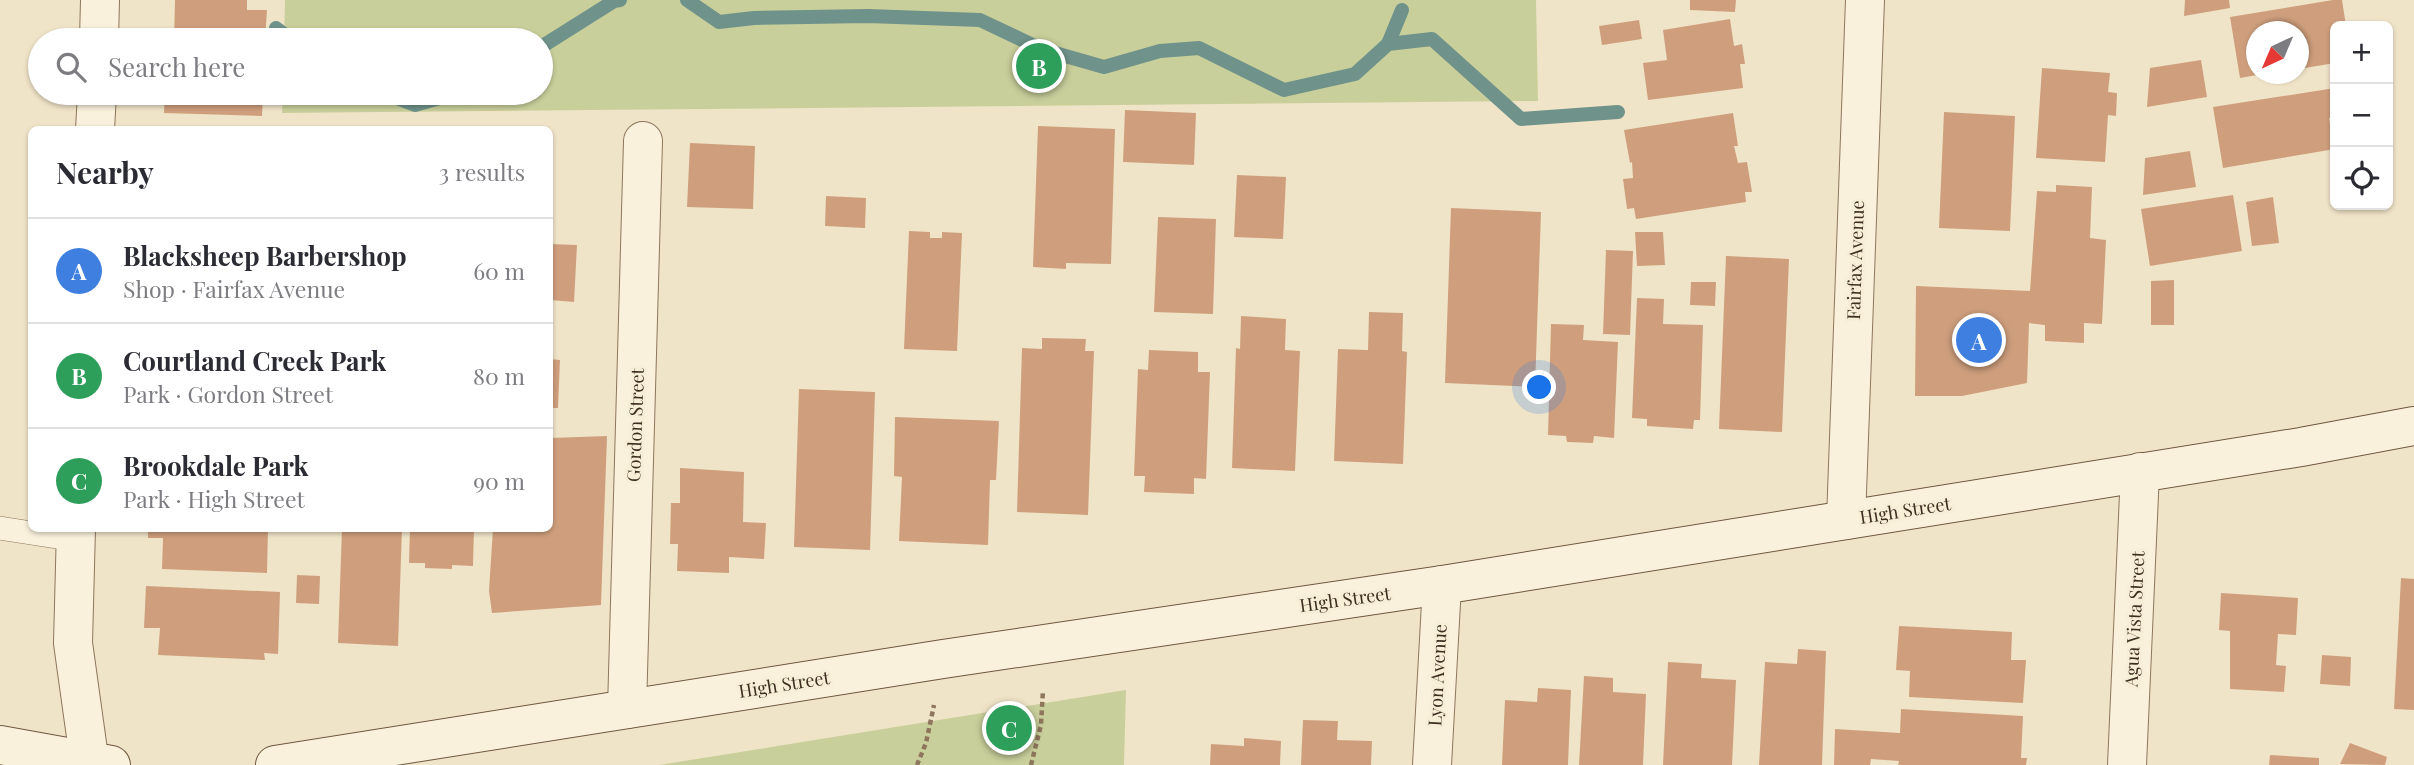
<!DOCTYPE html>
<html lang="en">
<head>
<meta charset="utf-8">
<style>
  :root { --surface:#fff; --page:#f7f7f7; --text:#2b2b33; --muted:#7c7c81; --line:#e1e1e2; --accent:#9e2a2b }
  body { margin:0; font-family:"Playfair Display",serif; background:var(--page); color:var(--text) }
  .controls { position:absolute; right:21px; top:21px; display:grid; overflow:hidden; border-radius:10px; box-shadow:0 2px 5px #0004 }
  .controls button { width:63px; height:63px; display:grid; place-items:center; padding:0; border:0; border-bottom:2px solid var(--line); background:var(--surface); color:var(--text); font:35px sans-serif }
  .compass { position:absolute; left:2246px; top:21px; width:63px; height:63px; border-radius:50%; background:var(--surface); box-shadow:0 2px 5px #0004; rotate:224deg }
  .you { position:absolute; left:1540px; top:388px; width:24px; height:24px; margin:-18px; border:5px solid #fff; border-radius:50%; background:#1a73e8; box-shadow:0 0 0 10px #1a73e833 }
  .badge { display:grid; place-items:center; width:46px; height:46px; border-radius:50%; background:var(--accent); color:#fff; font-size:23px; font-weight:700 }
  .pin { position:absolute; translate:-50% -50%; border:4px solid #fff; box-shadow:0 2px 7px #0006 }
  .list { margin:0; padding:0; list-style:none }
  h2 { display:flex; justify-content:space-between; align-items:center; height:91px; margin:0; padding:0 28px; font-size:30px }
  h2 small { font-size:23px; font-weight:400; color:var(--muted) }
  .list li { display:grid; grid-template-columns:46px 1fr auto; gap:21px; align-items:center; box-sizing:border-box; height:105px; padding:0 28px; border-top:2px solid var(--line) }
  .list b { display:block; font-size:26px; white-space:nowrap }
  .list p { margin:0; font-size:23px; white-space:nowrap; color:var(--muted) }
  .list em { font-size:23px; font-style:normal; color:var(--muted) }
  .icon { flex:none; width:38px; height:38px; fill:none; stroke:currentColor; stroke-width:2; stroke-linecap:round; stroke-linejoin:round }
  .map { position:relative; flex:none; width:2414px; height:765px; overflow:hidden }
  .search { position:absolute; background:var(--surface); box-shadow:0 2px 5px #0004; left:28px; top:28px; width:525px; height:77px; display:flex; align-items:center; gap:18px; box-sizing:border-box; padding:0 24px; border-radius:38px; color:var(--muted); font-size:26px }
  .panel { position:absolute; background:var(--surface); box-shadow:0 2px 5px #0004; left:28px; top:126px; width:525px; height:406px; border-radius:10px }
  .map>svg:first-child { display:block }
</style>
</head>
<body>
<div class="map">
<svg width="2414" height="765" viewBox="0 0 2414 765">
  <rect width="100%" height="100%" fill="#f0e4c8"/>
  <g fill="#c9cf9b">
    <polygon points="285,0 1536,0 1538,101 282,113 283,93 541,93 541,40 284,40"/>
    <polygon points="1126,690 1124,765 659,765"/>
  </g>
  <g fill="none" stroke-linecap="round" stroke-linejoin="round">
    <g stroke="#6f938a" stroke-width="14">
      <polyline points="687,0 719,22 754,18 868,16 980,20 1041,49 1104,67 1160,51 1199,48 1284,90 1355,74 1388,44 1432,39 1521,119 1618,112"/>
      <polyline points="276,28 292,40"/>
      <polyline points="1388,44 1402,10"/>
      <polyline points="541,47 614,1 620,0"/>
      <polyline points="384,93 415,105 457,93"/>
    </g>
  </g>
  <g fill="#cf9f7d">
    <polygon points="175,0 247,0 247,10 267,10 265,40 174,40"/>
    <polygon points="1690,0 1736,0 1735,12 1690,10"/>
    <polygon points="2185,0 2229,0 2230,8 2184,16"/>
    <polygon points="2333,0 2342,0 2346,26 2335,26 2335,63 2299,69 2299,32 2256,32 2257,75 2240,78 2230,17"/>
    <polygon points="1730,19 1734,46 1742,44 1745,64 1740,64 1743,88 1648,100 1643,63 1667,60 1663,30"/>
    <polygon points="1639,20 1642,39 1602,45 1599,26"/>
    <polygon points="2201,60 2207,97 2147,107 2150,68"/>
    <polygon points="2042,68 2110,73 2108,92 2117,93 2116,116 2108,115 2105,162 2036,158"/>
    <polygon points="2335,88 2335,118 2329,118 2335,149 2223,168 2213,107"/>
    <polygon points="165,93 263,93 262,116 164,113"/>
    <polygon points="1125,110 1196,113 1194,165 1123,162"/>
    <polygon points="1944,112 2015,116 2010,231 1939,228"/>
    <polygon points="1733,113 1738,146 1734,146 1738,163 1747,162 1752,192 1745,192 1746,202 1636,219 1634,208 1627,209 1623,179 1633,178 1632,162 1630,163 1624,130"/>
    <polygon points="1038,126 1115,129 1111,264 1066,263 1066,269 1033,267"/>
    <polygon points="690,143 755,146 753,209 687,207"/>
    <polygon points="2190,151 2196,187 2143,195 2145,158"/>
    <polygon points="1237,175 1286,177 1283,239 1234,237"/>
    <polygon points="2056,185 2092,187 2090,238 2106,240 2102,324 2084,323 2084,343 2045,341 2045,325 2029,323 2027,383 1962,396 1915,396 1916,286 2030,291 2037,191 2056,192"/>
    <polygon points="2233,195 2242,251 2150,266 2141,209"/>
    <polygon points="826,196 866,198 865,228 825,226"/>
    <polygon points="2273,197 2279,243 2252,246 2246,202"/>
    <polygon points="1451,208 1541,212 1535,387 1445,383"/>
    <polygon points="1158,217 1216,219 1213,314 1154,312"/>
    <polygon points="909,231 930,232 930,238 942,238 942,232 962,233 957,351 904,349"/>
    <polygon points="1635,232 1663,232 1665,265 1637,266"/>
    <polygon points="550,244 577,245 574,302 550,300"/>
    <polygon points="1606,250 1633,251 1630,335 1603,334"/>
    <polygon points="1726,256 1789,259 1782,432 1719,429"/>
    <polygon points="2174,280 2174,325 2151,325 2151,281"/>
    <polygon points="1691,282 1716,282 1715,306 1690,305"/>
    <polygon points="1637,298 1664,299 1663,324 1703,325 1700,420 1694,420 1693,429 1647,426 1647,419 1632,418"/>
    <polygon points="1369,312 1403,313 1402,351 1407,352 1403,464 1334,461 1338,349 1368,350"/>
    <polygon points="1241,316 1286,319 1285,350 1300,351 1295,471 1232,468 1236,348 1240,349"/>
    <polygon points="1551,324 1584,325 1583,340 1618,342 1614,438 1594,436 1593,443 1567,442 1566,436 1548,435"/>
    <polygon points="1042,338 1086,339 1085,351 1094,351 1088,515 1017,512 1022,348 1042,349"/>
    <polygon points="1149,350 1198,352 1198,372 1210,372 1206,479 1194,478 1194,494 1144,492 1145,476 1134,476 1138,369 1148,370"/>
    <polygon points="550,359 560,360 558,408 553,408 552,429 550,429"/>
    <polygon points="799,389 875,392 870,550 794,547"/>
    <polygon points="895,417 999,421 996,480 990,480 988,545 899,541 902,477 894,476"/>
    <polygon points="607,436 601,605 492,613 489,591 493,528 550,528 550,438"/>
    <polygon points="680,468 744,472 743,522 766,523 764,559 729,557 729,573 677,571 678,544 670,544 671,503 680,503"/>
    <polygon points="148,528 268,528 267,573 162,569 163,538 148,538"/>
    <polygon points="342,528 402,528 398,646 338,643"/>
    <polygon points="410,528 474,528 473,566 452,565 452,569 425,568 425,563 409,563"/>
    <polygon points="297,575 320,576 319,604 296,603"/>
    <polygon points="2401,578 2414,579 2414,710 2394,709"/>
    <polygon points="146,586 280,592 278,654 264,653 265,660 158,655 160,628 144,628"/>
    <polygon points="2221,593 2298,598 2296,635 2278,634 2276,665 2286,666 2284,692 2230,689 2230,631 2219,630"/>
    <polygon points="1899,626 2012,632 2011,660 2026,660 2023,703 1909,697 1910,671 1896,670"/>
    <polygon points="1798,649 1826,651 1822,765 1759,765 1765,662 1797,664"/>
    <polygon points="2322,655 2351,657 2350,686 2320,684"/>
    <polygon points="1668,662 1702,664 1701,678 1736,680 1732,765 1663,765"/>
    <polygon points="1584,676 1613,678 1613,692 1646,694 1643,765 1579,765"/>
    <polygon points="1538,688 1571,690 1568,765 1502,765 1505,700 1537,702"/>
    <polygon points="1901,709 2023,716 2021,758 2027,758 2026,765 1898,765 1899,761 1871,759 1870,765 1834,765 1835,729 1900,733"/>
    <polygon points="1303,720 1338,721 1337,740 1372,741 1371,765 1301,765"/>
    <polygon points="1244,738 1281,741 1280,765 1210,765 1211,744 1244,746"/>
    <polygon points="2350,743 2387,757 2385,765 2340,764"/>
    <polygon points="2270,755 2319,758 2319,765 2269,765"/>
  </g>
  <g fill="none" stroke-linecap="round" stroke-linejoin="round">
    <defs>
      <polyline id="service" points="0,528 76,540"/>
      <g id="minor">
        <polyline points="99,40 100,0"/>
        <polyline points="95,130 97,93"/>
        <polyline points="1846,520 1865,0"/>
        <polyline points="76,528 73,643 90,765"/>
        <polyline points="627,709 643,141"/>
        <polyline points="1432,765 1442,585"/>
        <polyline points="2127,765 2140,472"/>
      </g>
      <g id="secondary">
        <polyline points="0,745 111,765"/>
        <polyline points="275,765 943,659 1442,585 2301,447 2414,426"/>
      </g>
    </defs>
    <use href="#service" stroke="#8d765c" stroke-width="24"/>
    <use href="#minor" stroke="#8d765c" stroke-width="40"/>
    <use href="#secondary" stroke="#6f573f" stroke-width="40"/>
    <g stroke="#8d765c" stroke-width="4.5" stroke-dasharray="5 3.5" stroke-linecap="butt">
      <polyline points="917,765 926,743 934,705"/>
      <polyline points="1031,765 1041,725 1043,690"/>
    </g>
    <use href="#service" stroke="#faf1dc" stroke-width="23"/>
    <use href="#minor" stroke="#faf1dc" stroke-width="38"/>
    <use href="#secondary" stroke="#faf1dc" stroke-width="38"/>
  </g>
  <g text-anchor="middle" dominant-baseline="central" stroke-width="6" stroke-linejoin="round" paint-order="stroke">
    <g font-size="18" fill="#3d2e20" stroke="#f7eed8">
      <text transform="translate(1855 260) rotate(-88)">Fairfax Avenue</text>
      <text transform="translate(635 425) rotate(-88)">Gordon Street</text>
      <text transform="translate(1905 510) rotate(-9)">High Street</text>
      <text transform="translate(1345 599) rotate(-8)">High Street</text>
      <text transform="translate(2134 619) rotate(-87)">Agua Vista Street</text>
      <text transform="translate(1437 675) rotate(-87)">Lyon Avenue</text>
      <text transform="translate(784 684) rotate(-9)">High Street</text>
    </g>
  </g>
</svg>
<div class="controls">
<button>+</button>
<button>−</button>
<button><svg class="icon" aria-label="locate" viewBox="0 0 24 24"><circle cx="12" cy="12" r="6"/><path d="M12 2v4M12 18v4M2 12h4M18 12h4"/></svg></button>
</div>
<svg class="compass" viewBox="-18 -18 36 36"><path d="M0-13l5 13h-10z" fill="#e53935"/><path d="M0 13l5-13h-10z" fill="#7c7c81"/></svg>
<div class="you"></div>
<div class="pin badge" style="left:1979px;top:340px;background:#3f7fe0">A</div>
<div class="pin badge" style="left:1039px;top:66px;background:#2e9e5b">B</div>
<div class="pin badge" style="left:1009px;top:728px;background:#2e9e5b">C</div>
<div class="search"><svg class="icon" aria-label="search" viewBox="0 0 24 24"><circle cx="10" cy="10" r="6"/><path d="M15 15l6 6"/></svg>Search here</div>
<section class="panel">
<h2>Nearby<small>3 results</small></h2>
<ul class="list">
<li><span class="badge" style="background:#3f7fe0">A</span><div><b>Blacksheep Barbershop</b><p>Shop · Fairfax Avenue</p></div><em>60 m</em></li>
<li><span class="badge" style="background:#2e9e5b">B</span><div><b>Courtland Creek Park</b><p>Park · Gordon Street</p></div><em>80 m</em></li>
<li><span class="badge" style="background:#2e9e5b">C</span><div><b>Brookdale Park</b><p>Park · High Street</p></div><em>90 m</em></li>
</ul>
</section>
</div>
</body>
</html>
